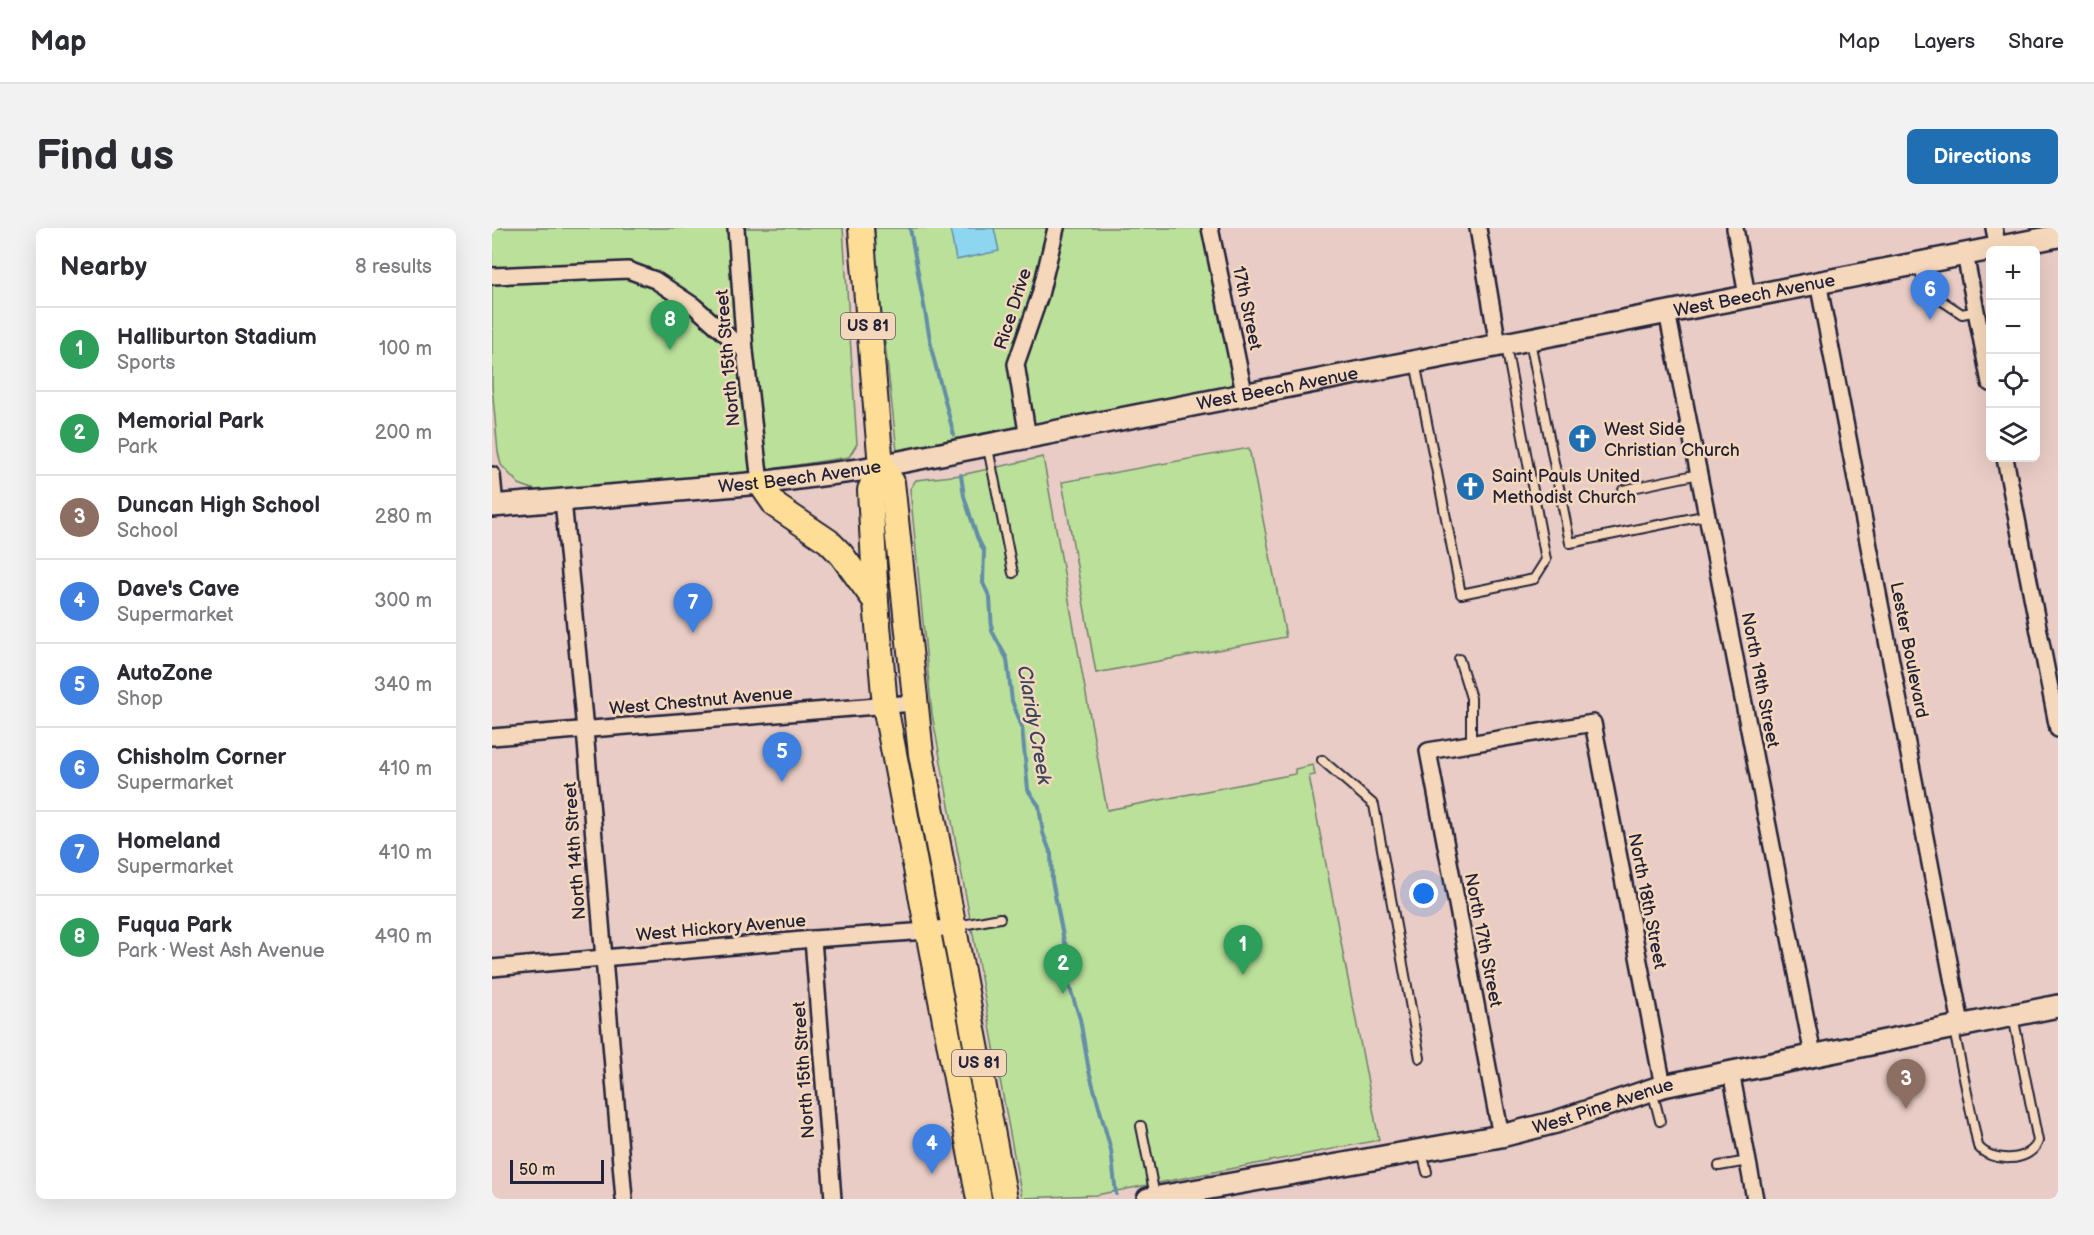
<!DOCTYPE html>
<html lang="en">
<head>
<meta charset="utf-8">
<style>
  :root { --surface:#fff; --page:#f2f2f3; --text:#2b2b33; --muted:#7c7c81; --line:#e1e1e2; --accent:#1f6fb2 }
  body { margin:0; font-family:"Balsamiq Sans",sans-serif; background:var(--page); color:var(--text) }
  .controls { position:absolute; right:18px; top:18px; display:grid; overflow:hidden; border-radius:9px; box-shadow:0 6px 24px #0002 }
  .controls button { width:54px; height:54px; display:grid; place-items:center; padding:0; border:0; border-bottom:2px solid var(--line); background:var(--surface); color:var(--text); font:30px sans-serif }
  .scale { position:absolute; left:18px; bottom:15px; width:94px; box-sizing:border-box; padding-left:6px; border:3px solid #22223b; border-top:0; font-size:16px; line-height:21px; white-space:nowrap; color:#22223b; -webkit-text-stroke:4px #f5d8bb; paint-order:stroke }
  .you { position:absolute; left:932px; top:666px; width:21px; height:21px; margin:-15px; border:4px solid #fff; border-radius:50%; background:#1a73e8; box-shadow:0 0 0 9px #1a73e833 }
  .badge { display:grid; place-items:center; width:39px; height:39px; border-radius:50%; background:var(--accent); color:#fff; font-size:20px; font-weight:700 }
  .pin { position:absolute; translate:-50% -50px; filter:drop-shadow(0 2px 3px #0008) }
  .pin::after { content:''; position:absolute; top:32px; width:21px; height:18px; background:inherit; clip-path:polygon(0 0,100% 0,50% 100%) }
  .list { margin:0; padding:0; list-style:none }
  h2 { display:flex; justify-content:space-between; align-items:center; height:78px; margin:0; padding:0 24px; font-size:26px }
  h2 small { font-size:20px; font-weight:400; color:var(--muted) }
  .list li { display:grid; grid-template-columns:39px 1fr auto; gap:18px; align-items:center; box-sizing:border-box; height:84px; padding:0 24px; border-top:2px solid var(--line) }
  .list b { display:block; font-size:22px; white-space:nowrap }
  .list p { margin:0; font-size:20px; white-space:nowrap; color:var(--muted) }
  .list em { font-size:20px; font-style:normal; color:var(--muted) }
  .icon { flex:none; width:33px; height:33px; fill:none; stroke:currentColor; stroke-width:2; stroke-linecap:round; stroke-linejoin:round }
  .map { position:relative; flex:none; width:1566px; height:971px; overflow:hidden; border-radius:9px }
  header { display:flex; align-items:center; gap:36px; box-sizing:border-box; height:84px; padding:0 30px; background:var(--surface); border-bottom:2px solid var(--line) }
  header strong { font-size:28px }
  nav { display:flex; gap:33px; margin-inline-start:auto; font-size:21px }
  .intro { display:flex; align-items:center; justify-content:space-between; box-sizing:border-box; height:144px; padding:0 36px }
  h1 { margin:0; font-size:42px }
  .button { padding:15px 27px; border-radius:9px; background:var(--accent); color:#fff; font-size:21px; font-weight:700 }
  main { display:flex; gap:36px; padding:0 36px }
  aside { flex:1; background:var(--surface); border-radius:9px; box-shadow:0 6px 24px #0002 }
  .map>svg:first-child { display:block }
</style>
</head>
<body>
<header>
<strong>Map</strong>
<nav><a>Map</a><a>Layers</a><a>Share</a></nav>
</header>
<div class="intro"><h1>Find us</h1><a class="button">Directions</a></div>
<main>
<aside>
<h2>Nearby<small>8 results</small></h2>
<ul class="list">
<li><span class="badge" style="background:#2e9e5b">1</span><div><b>Halliburton Stadium</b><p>Sports</p></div><em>100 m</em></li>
<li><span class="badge" style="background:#2e9e5b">2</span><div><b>Memorial Park</b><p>Park</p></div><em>200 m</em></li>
<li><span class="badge" style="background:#8d6e63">3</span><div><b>Duncan High School</b><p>School</p></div><em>280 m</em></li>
<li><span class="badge" style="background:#3f7fe0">4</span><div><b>Dave's Cave</b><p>Supermarket</p></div><em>300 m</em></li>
<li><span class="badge" style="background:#3f7fe0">5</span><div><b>AutoZone</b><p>Shop</p></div><em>340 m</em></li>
<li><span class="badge" style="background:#3f7fe0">6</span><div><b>Chisholm Corner</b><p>Supermarket</p></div><em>410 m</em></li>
<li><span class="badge" style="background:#3f7fe0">7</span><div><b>Homeland</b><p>Supermarket</p></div><em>410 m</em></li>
<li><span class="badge" style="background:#2e9e5b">8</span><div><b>Fuqua Park</b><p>Park · West Ash Avenue</p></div><em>490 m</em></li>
</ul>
</aside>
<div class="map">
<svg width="1566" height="971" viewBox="0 0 1566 971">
  <rect width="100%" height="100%" fill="#e9ccc5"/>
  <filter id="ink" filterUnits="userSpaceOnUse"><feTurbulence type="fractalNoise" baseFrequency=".0167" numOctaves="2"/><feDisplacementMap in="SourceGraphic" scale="12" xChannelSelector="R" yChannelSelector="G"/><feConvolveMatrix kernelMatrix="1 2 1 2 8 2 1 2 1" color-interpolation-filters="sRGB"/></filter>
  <g filter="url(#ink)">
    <g fill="#bbe09a" stroke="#6e816a" stroke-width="1.5">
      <polygon points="0,0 351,0 365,216 357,229 246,246 141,258 48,264 27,256 9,237 6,224 0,158"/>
      <polygon points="383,0 711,0 744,159 405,223 384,34"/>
      <polygon points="757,220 794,409 604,445 570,254"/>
      <polygon points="551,229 615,582 803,546 803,541 821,537 823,547 817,548 887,912 604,967 530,970 440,486 418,261 424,252 469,247"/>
    </g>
    <polygon fill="#8ed6ef" stroke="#638ea7" stroke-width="1.5" points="458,0 502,0 507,23 464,32"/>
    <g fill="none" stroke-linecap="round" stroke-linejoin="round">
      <g stroke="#638ea7" stroke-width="4">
        <polyline points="418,0 441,128 462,207"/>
        <polyline points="469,247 472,268 485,309 492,323 491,355 498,370 500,403 515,431 520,473 530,499 536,562 547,578 551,605 559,626 560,652 572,713 576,721 577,757 588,791 597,843 619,922 624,966"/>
      </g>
      <defs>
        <g id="lane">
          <polyline points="1427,36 1432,61 1470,86 1485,83"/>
          <polyline points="1038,113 1078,315 1216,287"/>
          <polyline points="923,134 969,366 1042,351 1054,332 1014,118"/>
          <polyline points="496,220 521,345"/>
          <polyline points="1131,262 1207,246"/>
          <polyline points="967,431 979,470 979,516"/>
          <polyline points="830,532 882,577 928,830"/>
          <polyline points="465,698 508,690"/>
          <path d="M 1462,802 L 1486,918 C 1498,935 1539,935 1546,913 L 1521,788"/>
          <polyline points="1160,862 1168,893"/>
          <polyline points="649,898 663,968"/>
          <polyline points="930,924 935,944"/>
          <polyline points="1227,938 1256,933"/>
        </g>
        <g id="street">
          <polyline points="244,0 253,123 268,255"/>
          <polyline points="718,0 753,169"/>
          <polyline points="986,0 1006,117"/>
          <polyline points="1243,0 1255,68"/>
          <polyline points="1502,0 1506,20"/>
          <polyline points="1473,26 1498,155"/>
          <polyline points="0,48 136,42 163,52 202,78 253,123"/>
          <polyline points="1326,54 1469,796"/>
          <polyline points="1175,84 1321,827"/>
          <polyline points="536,210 524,136 548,67 564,0"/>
          <polyline points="1513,230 1566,501"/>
          <polyline points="0,247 3,278"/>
          <polyline points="71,272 93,502 132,971"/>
          <polyline points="0,509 422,475"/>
          <polyline points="321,711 341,971"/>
          <polyline points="0,740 321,711 435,703 462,698"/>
          <polyline points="1239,844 1263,971"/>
          <polyline points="1009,908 936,523 1101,495 1171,858"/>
        </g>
        <g id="secondary">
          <path id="s1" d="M 0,278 L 268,255 L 367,242 L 1566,8"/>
          <path id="s2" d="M 656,971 L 1009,908 L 1064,894 L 1171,858 L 1566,778"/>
        </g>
        <g id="primary">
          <polyline points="369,0 389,238 400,254 429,526 513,971"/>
          <polyline points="389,238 378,262 384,374 393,478 487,971"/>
          <polyline points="268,255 284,278 336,313 349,326 384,374"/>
        </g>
      </defs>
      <use href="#lane" stroke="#22223b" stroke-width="12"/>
      <use href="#street" stroke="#22223b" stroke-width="20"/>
      <use href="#secondary" stroke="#22223b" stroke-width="26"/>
      <use href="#primary" stroke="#22223b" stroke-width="28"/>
      <use href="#lane" stroke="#f5d8bb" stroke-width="8"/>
      <use href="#street" stroke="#f5d8bb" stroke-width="15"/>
      <use href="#secondary" stroke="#f5d8bb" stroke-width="21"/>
      <use href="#primary" stroke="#fede96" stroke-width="24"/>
    </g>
  </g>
  <defs>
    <symbol id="church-disc" viewBox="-11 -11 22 22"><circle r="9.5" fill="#1f6fb2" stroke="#f5d8bb"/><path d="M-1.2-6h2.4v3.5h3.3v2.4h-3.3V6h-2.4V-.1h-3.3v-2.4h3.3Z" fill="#fff"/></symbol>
  </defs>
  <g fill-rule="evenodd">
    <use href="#church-disc" x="1074" y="194" width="33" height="33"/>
    <use href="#church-disc" x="962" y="242" width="33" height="33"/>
  </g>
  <g text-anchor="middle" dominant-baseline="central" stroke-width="5" stroke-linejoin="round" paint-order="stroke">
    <g fill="#f5d8bb" stroke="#615961" stroke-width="1.5">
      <rect x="349" y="85" width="54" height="26" rx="4.5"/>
      <rect x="460" y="822" width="54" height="26" rx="4.5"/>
    </g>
    <g font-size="16" font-weight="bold" fill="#22223b">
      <text x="376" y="98">US 81</text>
      <text x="487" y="835">US 81</text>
    </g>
    <g font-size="18" fill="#22223b" stroke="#f5d8bb">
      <text stroke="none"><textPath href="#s1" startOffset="1281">West Beech Avenue</textPath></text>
      <text transform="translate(755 80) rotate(78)">17th Street</text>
      <text transform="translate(521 81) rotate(-72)">Rice Drive</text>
      <text transform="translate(236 130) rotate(-95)">North 15th Street</text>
      <text stroke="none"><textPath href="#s1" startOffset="795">West Beech Avenue</textPath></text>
      <text stroke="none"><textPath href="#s1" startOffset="309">West Beech Avenue</textPath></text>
      <text transform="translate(1417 422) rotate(79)">Lester Boulevard</text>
      <text transform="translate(1268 452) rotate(79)">North 19th Street</text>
      <text transform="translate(209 473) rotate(-5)">West Chestnut Avenue</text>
      <text transform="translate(83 623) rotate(-94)">North 14th Street</text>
      <text transform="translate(1155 673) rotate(79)">North 18th Street</text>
      <text transform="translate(229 700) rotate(-5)">West Hickory Avenue</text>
      <text transform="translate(991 712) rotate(79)">North 17th Street</text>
      <text transform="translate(312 842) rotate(-94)">North 15th Street</text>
      <text stroke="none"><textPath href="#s2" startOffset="465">West Pine Avenue</textPath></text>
    </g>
    <g font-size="18" fill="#22223b" stroke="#f5d8bb" text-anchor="start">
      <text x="1112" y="201">West Side<tspan x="1112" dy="21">Christian Church</tspan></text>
      <text x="1000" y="248">Saint Pauls United<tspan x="1000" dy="21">Methodist Church</tspan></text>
    </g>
    <g font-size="20" font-style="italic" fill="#38465f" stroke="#f5d8bb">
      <text transform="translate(542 497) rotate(80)">Claridy Creek</text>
    </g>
  </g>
</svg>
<div class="controls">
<button>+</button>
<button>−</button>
<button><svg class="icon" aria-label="locate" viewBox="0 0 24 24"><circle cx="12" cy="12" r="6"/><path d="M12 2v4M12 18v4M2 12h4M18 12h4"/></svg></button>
<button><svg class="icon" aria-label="layers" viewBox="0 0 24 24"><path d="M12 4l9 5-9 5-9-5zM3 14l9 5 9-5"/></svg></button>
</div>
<div class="scale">50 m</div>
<div class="you"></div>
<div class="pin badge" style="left:751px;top:747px;background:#2e9e5b">1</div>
<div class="pin badge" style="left:571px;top:766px;background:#2e9e5b">2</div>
<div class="pin badge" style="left:1414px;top:881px;background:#8d6e63">3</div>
<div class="pin badge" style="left:440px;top:946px;background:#3f7fe0">4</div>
<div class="pin badge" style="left:290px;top:554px;background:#3f7fe0">5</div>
<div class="pin badge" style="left:1438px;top:92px;background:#3f7fe0">6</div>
<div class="pin badge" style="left:201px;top:405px;background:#3f7fe0">7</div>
<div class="pin badge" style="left:178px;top:122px;background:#2e9e5b">8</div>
</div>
</main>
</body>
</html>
